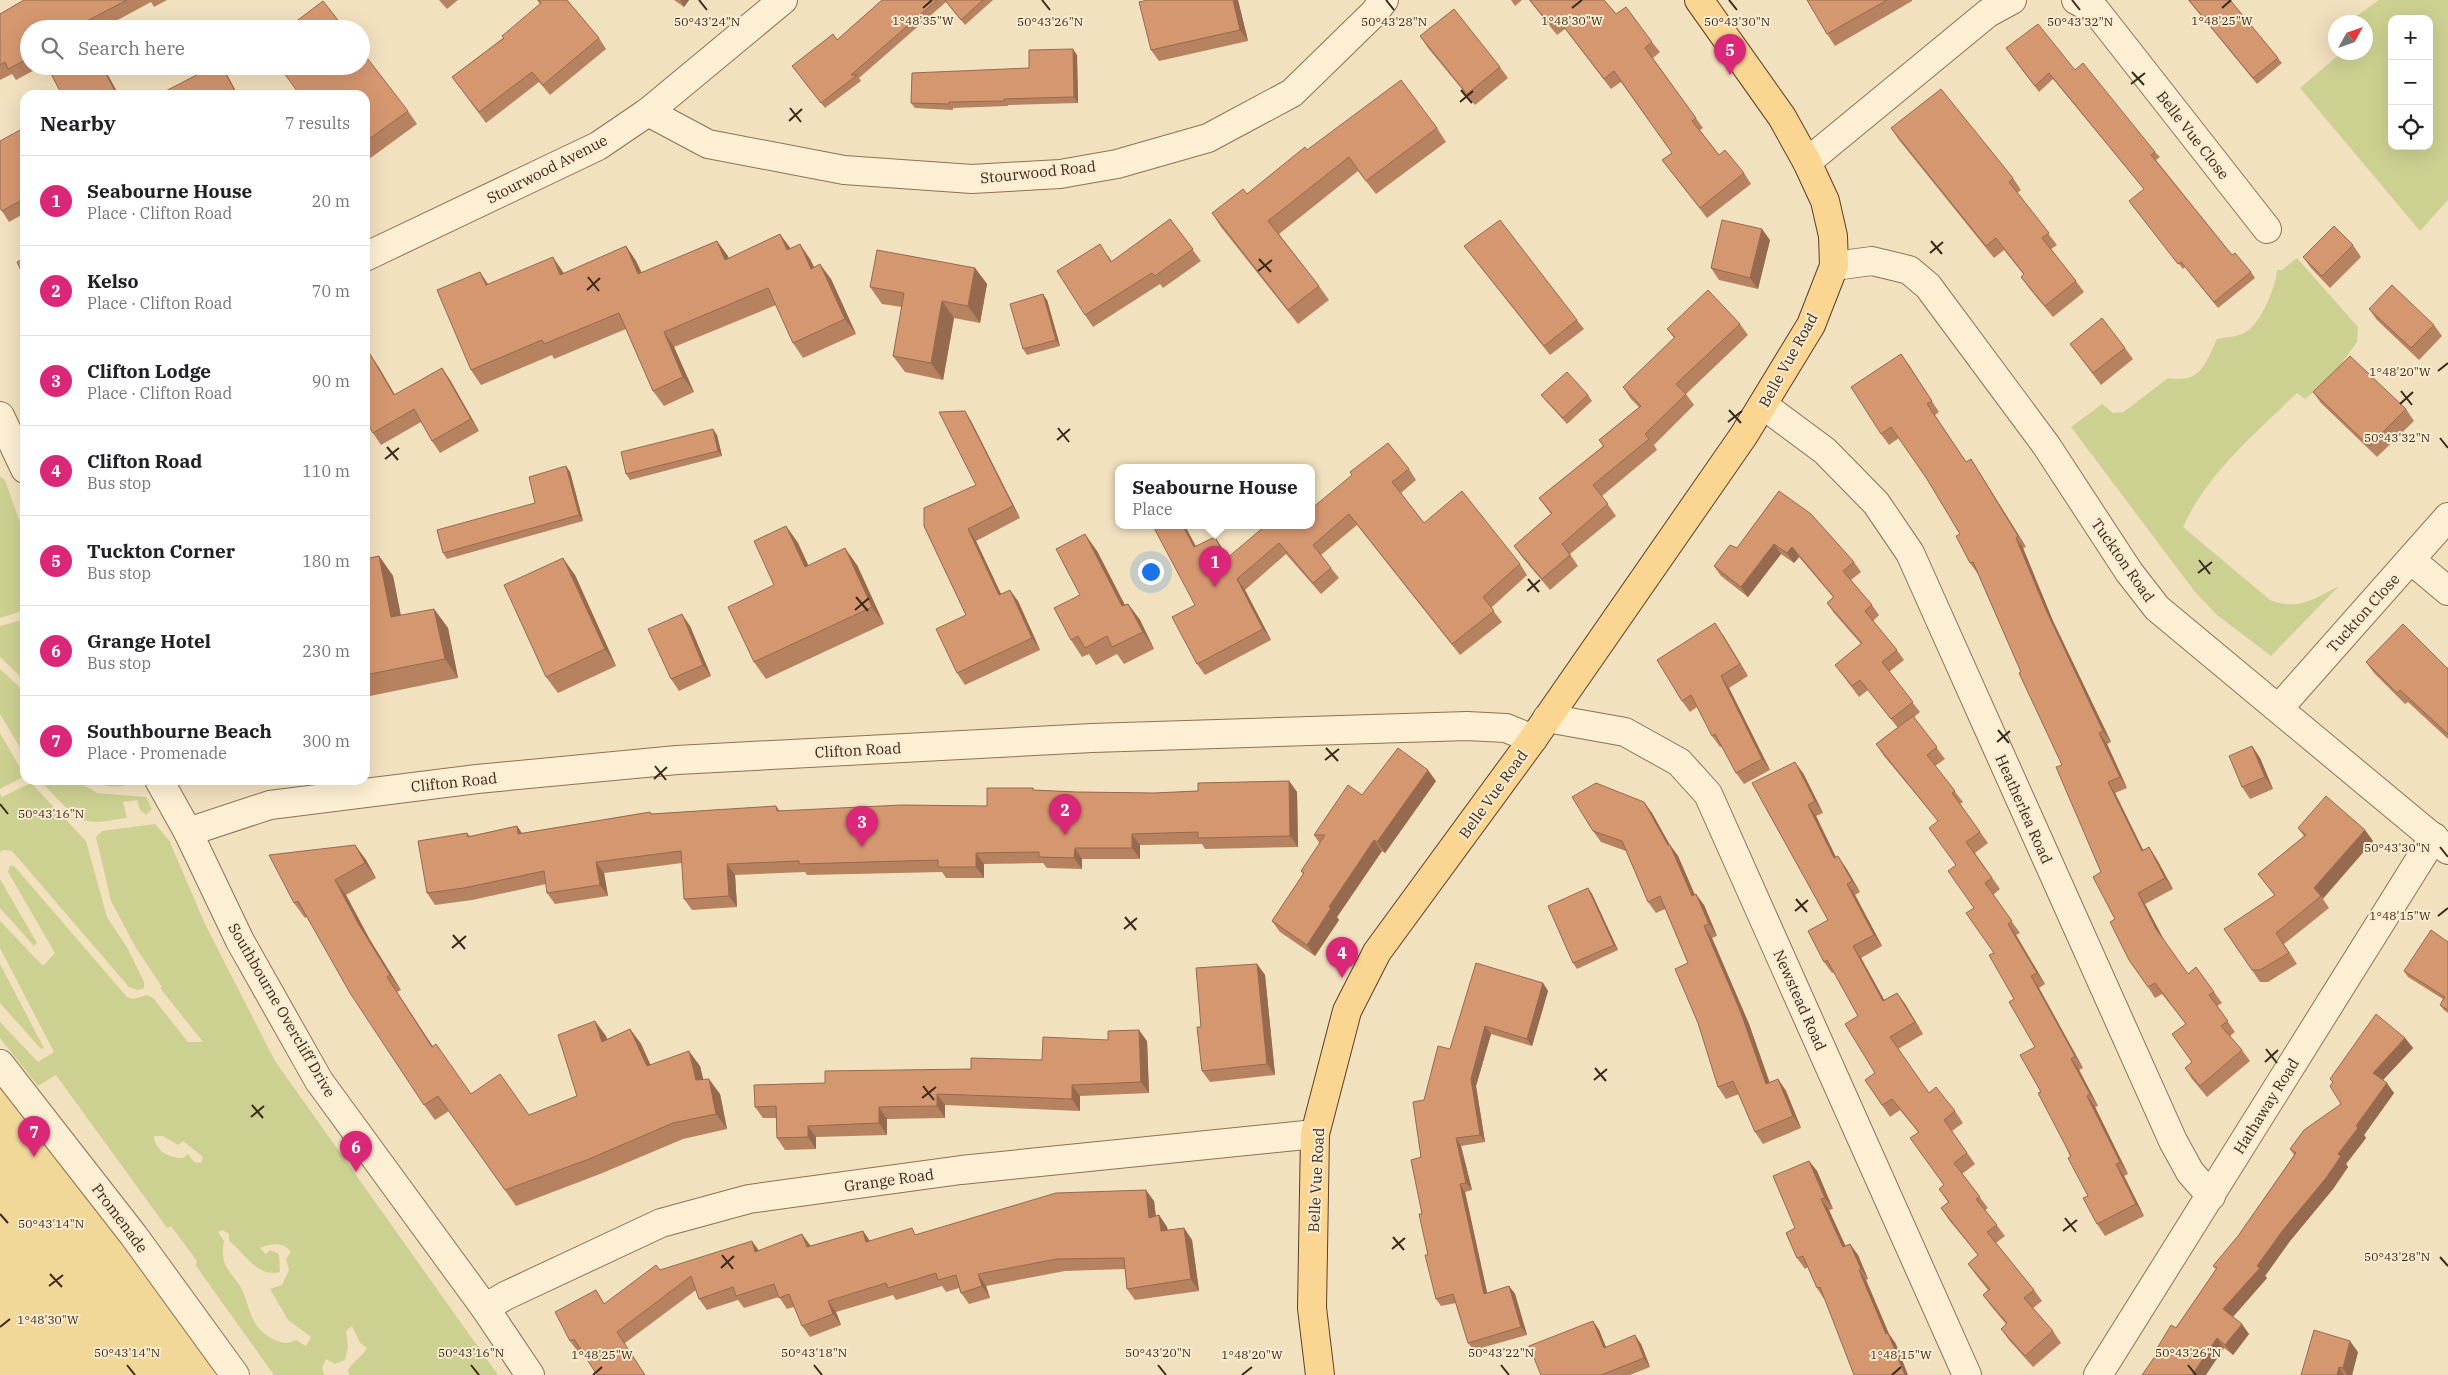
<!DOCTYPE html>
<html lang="en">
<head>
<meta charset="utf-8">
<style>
  :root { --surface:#fff; --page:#f2f2f2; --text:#202124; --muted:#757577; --line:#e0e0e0; --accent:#db2777 }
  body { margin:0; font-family:"IBM Plex Serif",serif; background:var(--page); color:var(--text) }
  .controls { position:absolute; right:15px; top:15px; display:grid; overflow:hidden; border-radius:10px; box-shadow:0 5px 20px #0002 }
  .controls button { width:45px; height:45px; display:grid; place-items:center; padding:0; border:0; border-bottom:1px solid var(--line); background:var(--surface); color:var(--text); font:25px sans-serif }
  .compass { position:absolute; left:2328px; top:15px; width:45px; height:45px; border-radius:50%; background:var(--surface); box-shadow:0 5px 20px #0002; rotate:50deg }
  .you { position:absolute; left:1150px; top:571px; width:18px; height:18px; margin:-12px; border:4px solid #fff; border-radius:50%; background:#1a73e8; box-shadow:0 0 0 8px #1a73e833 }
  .badge { display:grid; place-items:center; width:32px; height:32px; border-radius:50%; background:var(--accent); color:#fff; font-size:16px; font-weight:700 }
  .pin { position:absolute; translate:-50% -41px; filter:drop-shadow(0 1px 2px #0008) }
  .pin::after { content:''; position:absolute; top:26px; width:18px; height:15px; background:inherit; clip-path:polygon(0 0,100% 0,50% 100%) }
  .popup { position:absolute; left:1115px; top:464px; width:200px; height:65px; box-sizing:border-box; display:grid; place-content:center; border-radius:10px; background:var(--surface); filter:drop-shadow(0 1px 4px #0005); font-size:16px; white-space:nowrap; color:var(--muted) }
  .popup b { font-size:19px; color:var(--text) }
  .popup::after { content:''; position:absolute; left:50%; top:100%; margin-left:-10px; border:10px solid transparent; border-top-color:var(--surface) }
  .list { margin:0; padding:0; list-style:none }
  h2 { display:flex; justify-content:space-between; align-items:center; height:65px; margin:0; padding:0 20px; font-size:21px }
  h2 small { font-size:16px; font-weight:400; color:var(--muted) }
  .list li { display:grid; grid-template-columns:32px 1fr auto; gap:15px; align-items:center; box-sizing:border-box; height:90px; padding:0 20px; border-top:1px solid var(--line) }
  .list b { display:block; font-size:19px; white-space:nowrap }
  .list p { margin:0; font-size:16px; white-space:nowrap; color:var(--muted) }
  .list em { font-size:16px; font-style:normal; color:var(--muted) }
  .icon { flex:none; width:28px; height:28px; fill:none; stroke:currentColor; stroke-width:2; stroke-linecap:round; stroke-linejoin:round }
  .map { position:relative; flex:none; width:2448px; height:1375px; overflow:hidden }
  .search { position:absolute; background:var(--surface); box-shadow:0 5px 20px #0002; left:20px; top:20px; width:350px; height:55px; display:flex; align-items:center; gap:12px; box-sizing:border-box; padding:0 18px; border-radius:28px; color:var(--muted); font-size:19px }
  .panel { position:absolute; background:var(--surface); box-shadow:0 5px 20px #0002; left:20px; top:90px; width:350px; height:695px; border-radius:15px }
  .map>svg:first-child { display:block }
</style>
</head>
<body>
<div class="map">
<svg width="2448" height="1375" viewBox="0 0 2448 1375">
  <rect width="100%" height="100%" fill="#f2e1bf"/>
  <g fill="#ccd191" fill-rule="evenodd">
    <path d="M 2379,0 L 2448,0 L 2448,200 L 2420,231 L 2300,88 L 2341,53 L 2366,52 L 2366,22 L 2348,22 ZM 2392,19 L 2429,19 L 2429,146 L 2392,146 Z"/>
    <path d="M 2297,258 L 2358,327 L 2357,342 L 2344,360 L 2327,395 L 2320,387 L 2305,399 L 2297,393 C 2255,434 2208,472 2183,527 L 2270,600 C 2299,611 2313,599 2339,586 L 2271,656 L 2217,615 L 2195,592 L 2071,427 L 2102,404 L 2113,413 L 2123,412 L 2129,408 L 2168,378 C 2201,384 2205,364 2217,339 C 2226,337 2236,337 2244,333 C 2260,326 2276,287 2277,270 L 2282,270 Z"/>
    <polygon points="0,476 5,480 25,537 25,610 0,618"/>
    <polygon points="25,619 25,681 0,657 0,626"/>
    <polygon points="0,669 25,692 25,756 0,714"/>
    <polygon points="0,733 25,776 0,789"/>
    <path d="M 40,780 L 76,780 L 97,793 L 146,797 L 152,809 L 146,815 L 140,810 L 137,800 L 123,802 L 127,818 C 114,819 97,825 84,820 C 69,814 51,792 40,780 Z"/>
    <path d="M 93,780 L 138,780 L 139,782 C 125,787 106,790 93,780 Z"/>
    <polygon points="31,783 86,841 107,917 128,949 144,982 144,988 138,990 129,987 12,851 4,850 0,852 0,794 2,797"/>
    <path d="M 155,824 L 169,840 L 205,924 L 275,1061 L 498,1375 L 349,1375 L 348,1370 C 353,1361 361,1358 367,1348 L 360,1343 L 352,1326 L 346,1331 L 348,1347 L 345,1360 L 335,1364 L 326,1359 L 322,1368 L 324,1375 L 274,1375 L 196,1266 L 197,1261 L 171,1226 L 167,1228 L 56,1075 L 38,1086 L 0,1038 L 0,1022 L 38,1062 L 54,1052 L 0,948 L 0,921 L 43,966 L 55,953 L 8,872 L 10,865 L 15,867 L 127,997 L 133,999 L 147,995 L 153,998 L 188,1042 L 203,1042 L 160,988 L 162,987 L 136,948 L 111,901 L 96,837 L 102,831 ZM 154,1136 L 163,1136 L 178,1145 L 183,1141 L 203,1157 L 201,1163 L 194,1162 L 188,1154 L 183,1158 C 169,1158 155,1151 154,1136 ZM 222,1230 L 229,1234 L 229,1241 C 245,1253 257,1278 280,1272 L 279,1254 L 270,1250 L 266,1254 L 260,1248 C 271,1244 283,1241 291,1252 L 286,1259 L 289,1270 L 282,1285 L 270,1289 L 288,1320 L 311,1337 L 306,1346 L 296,1340 C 286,1345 281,1343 271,1338 C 247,1324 252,1307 240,1286 C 228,1268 220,1266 224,1241 L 218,1232 Z"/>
    <polygon points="0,879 37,943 34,946 0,908"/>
    <polygon points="0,964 44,1048 41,1049 0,1003"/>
  </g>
  <polygon fill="#f1d798" points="0,1078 235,1375 0,1375"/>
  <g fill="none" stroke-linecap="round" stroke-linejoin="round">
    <defs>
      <g id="minor">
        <polyline points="2076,0 2096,11 2267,229"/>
        <polyline points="648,112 708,144 844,170 972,179 1060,174 1117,164 1208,138 1292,93 1374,13 1384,0"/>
        <polyline points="1807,162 1988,13 2012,0"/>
        <polyline points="365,257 598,146 648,112 783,0"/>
        <polyline points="1834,266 1872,261 1909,270 1928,286 2046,445 2129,572 2157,608 2448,850"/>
        <polyline points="1763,405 1825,451 1876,503 1910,553 2173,1141 2190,1172 2211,1196"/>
        <polyline points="0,416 25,469"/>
        <polyline points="2411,560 2448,591"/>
        <polyline points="2279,708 2448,517"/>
        <polyline points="1547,718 1625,732 1679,762 1708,794 1967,1375"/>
        <polyline points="159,780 188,832 240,941 319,1081 485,1308 530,1375"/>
        <polyline points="188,832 270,805 477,779 677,760 1092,738 1467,726 1506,728 1533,739"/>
        <polyline points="0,1064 134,1236 235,1375"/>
        <polyline points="485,1308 505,1296 661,1223 749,1199 961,1170 1315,1134"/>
        <polyline points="2098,1375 2434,837"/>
      </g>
      <polyline id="major" points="1320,1375 1312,1308 1315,1134 1347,1011 1377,952 1533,739 1744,435 1811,325 1834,266 1833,236 1825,201 1807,162 1782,117 1699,0"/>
    </defs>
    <use href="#minor" stroke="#8d7155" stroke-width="30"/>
    <use href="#major" stroke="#5a3f2a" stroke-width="30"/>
    <use href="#minor" stroke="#fcefd3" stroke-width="28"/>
    <use href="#major" stroke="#fad692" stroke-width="28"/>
  </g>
  <g fill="#b78260">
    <polygon points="24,0 167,0 154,7 151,2 101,29 29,29 29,66 42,66 16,80 12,74 0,80 0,14"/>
    <polygon points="439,0 458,0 447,9"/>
    <polygon points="537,0 567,0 599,38 606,49 550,95 539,82 486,123 452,77 503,38 540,4"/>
    <polygon points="674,0 689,0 684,7"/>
    <polygon points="882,0 993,0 965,25 946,2 859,78 861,81 825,108 792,66 837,40"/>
    <polygon points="1148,0 1238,0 1248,41 1159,61 1151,50"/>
    <polygon points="1511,0 1522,0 1515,6"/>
    <polygon points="1529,0 1604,0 1616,14 1652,42 1660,52 1653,58 1703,128 1700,130 1719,155 1744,173 1751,184 1707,218 1662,160 1672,153 1621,82 1611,89 1565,29 1557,35"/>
    <polygon points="1807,0 1912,0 1912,1 1835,46 1827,34"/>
    <polygon points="2188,0 2230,0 2282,63 2257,84"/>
    <polygon points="1420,36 1500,67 1508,78 1475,105 1428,48"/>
    <polygon points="2010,54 2075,70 2155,152 2160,157 2156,160 2232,255 2251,272 2255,278 2218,308 2185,267 2183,269 2129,201 2144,189 2053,79 2039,92"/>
    <polygon points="1077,55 1078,103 1008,105 1008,106 953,108 953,110 915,108 911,103"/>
    <polygon points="365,95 408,111 417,124 365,162"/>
    <polygon points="1437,128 1446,142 1376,194 1358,171 1279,234 1319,286 1329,300 1298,324 1221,227 1212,213 1247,194 1307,150"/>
    <polygon points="1891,128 2013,178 2021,190 2017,193 2057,245 2051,249 2076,281 2084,292 2053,317 2029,288 2021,277 2024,275 2004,250 1994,258 1899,140"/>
    <polygon points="22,129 25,133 25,213 9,222 2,211"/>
    <polygon points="1170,219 1201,261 1163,288 1160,284 1093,327 1085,315 1108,255 1112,262"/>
    <polygon points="1770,240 1758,289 1719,280 1711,268"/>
    <polygon points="717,241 728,258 790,248 810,259 814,267 831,279 856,334 803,358 793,343 776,305 674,347 694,392 664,406 653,391 626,329 554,359 552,355 481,385 471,370 563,272 564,273 626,246 636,261 642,273"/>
    <polygon points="2353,245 2361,257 2330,288 2311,268 2303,257"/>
    <polygon points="1464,246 1577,320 1584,329 1550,355"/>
    <polygon points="975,268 987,284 980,323 954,318 943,380 905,372 893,356 902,307 882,304 870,287"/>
    <polygon points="1047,300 1060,346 1027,355 1023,349"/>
    <polygon points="2369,309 2434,325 2442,336 2419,360 2377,320"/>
    <polygon points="1740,324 1748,335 1686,394 1694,405 1654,445 1657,450 1602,496 1616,516 1570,554 1578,566 1550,590 1522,557 1514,546 1551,514 1539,498 1603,446 1599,440 1639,407 1631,399 1623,387 1674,338 1667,329"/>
    <polygon points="2070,344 2125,348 2133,359 2101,385"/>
    <polygon points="1901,354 1939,412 1935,415 1966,462 1971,459 1978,470 2026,547 2023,548 2053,621 2111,742 2107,744 2127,788 2115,793 2143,850 2149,847 2156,858 2173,889 2145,904 2164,940 2188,974 2196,967 2222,1003 2217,1006 2235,1032 2230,1036 2242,1050 2250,1061 2207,1097 2192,1079 2185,1068 2192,1062 2186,1024 2162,994 2155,998 2148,987 2115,919 2101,872 2062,765 1978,574 1970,563 1960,534 1927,479 1899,438 1889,445 1881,434"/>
    <polygon points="378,366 395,395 442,368 450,380 479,431 440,453 432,441 421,422 381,445 373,433"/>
    <polygon points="2313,392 2406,409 2414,421 2377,457 2321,403"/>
    <polygon points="1541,395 1588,395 1592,401 1567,424 1545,400"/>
    <polygon points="965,411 972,423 1020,518 976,541 1001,594 1018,601 1040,650 965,685 957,673 966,615 924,526 976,485"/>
    <polygon points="717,435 722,456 630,480 626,474"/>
    <polygon points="566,466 570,472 583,521 447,559 443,553 535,503"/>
    <polygon points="1409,469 1416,480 1401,493 1424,523 1520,564 1527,575 1491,608 1502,622 1460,655 1357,525 1321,555 1331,568 1339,578 1321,594 1286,554 1245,590 1271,640 1205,675 1197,664 1195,605 1185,526 1196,547 1215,537 1222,548 1228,558"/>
    <polygon points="1779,491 1854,562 1861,572 1851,580 1872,605 1879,615 1873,621 1897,650 1904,660 1889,672 1920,712 1914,717 1945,759 1935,766 1963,802 1960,804 1988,843 1975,853 2000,889 1993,895 2020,933 2016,935 2045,984 2039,988 2083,1068 2079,1070 2098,1106 2095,1107 2128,1174 2124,1176 2144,1216 2105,1236 2097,1224 2088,1196 2041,1092 2035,1047 1974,908 1938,821 1884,756 1876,744 1898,728 1868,690 1859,697 1835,665 1861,644 1834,613 1827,603 1833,597 1799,557 1794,563 1781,554 1748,597 1721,576 1714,566 1737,548"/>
    <polygon points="786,526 798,543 808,565 857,565 884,624 766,679 754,662 774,585"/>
    <polygon points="1097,551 1125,605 1128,604 1140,620 1154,649 1124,664 1117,654 1096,665 1089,654 1082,657 1071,640 1080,595"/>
    <polygon points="379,556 393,576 401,616 434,609 448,628 458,678 365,697 365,559"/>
    <polygon points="575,575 616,666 558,693 546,677"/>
    <polygon points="690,626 711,676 679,691 671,679"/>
    <polygon points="1723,635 1748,676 1729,688 1770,770 1744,784 1736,773 1722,746 1720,747 1712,736 1697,707 1690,712 1682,701"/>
    <polygon points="2366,662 2447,668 2448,668 2448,739 2408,702 2405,704 2374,673"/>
    <polygon points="2252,746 2260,758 2273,789 2250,799 2242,787"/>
    <polygon points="1803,773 1823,813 1816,816 1836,857 1846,868 1860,892 1855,895 1882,946 1861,958 1884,1000 1897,993 1905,1004 1923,1034 1898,1049 1929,1093 1955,1111 1963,1123 1952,1131 1975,1164 1962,1174 1988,1208 1985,1210 2005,1236 1996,1243 2034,1290 2042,1301 2033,1308 2053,1331 2061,1343 2033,1367 2009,1340 2001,1329 2006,1324 1991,1306 1983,1295 1988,1290 1976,1275 1968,1264 1978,1255 1949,1220 1941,1208 1948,1202 1939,1189 1944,1185 1918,1132 1900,1110 1890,1117 1865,1080 1875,1073 1858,1016 1834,972 1832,973 1824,962 1828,920 1752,783"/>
    <polygon points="1289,781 1297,792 1298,847 1205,849 1202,844 1140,845 1140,859 1082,859 1082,869 1047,868 1043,863 984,864 984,878 946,878 942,872 807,875 805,872 735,875 737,907 692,910 684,899 682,863 604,873 608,896 555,904 547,893 546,884 472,900 435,905 427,893 467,833 470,836 517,826 522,833 650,812 652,814 776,806 780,811 987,806 1033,788 1034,790 1077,792 1154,793 1198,791"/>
    <polygon points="1436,781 1385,853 1382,851 1337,917 1339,920 1315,956 1280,932 1272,921 1303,874 1301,871 1320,844 1314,835 1362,795"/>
    <polygon points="1644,802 1652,813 1670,845 1678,856 1695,895 1704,905 1717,936 1712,938 1749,1024 1770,1083 1778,1079 1786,1091 1801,1128 1763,1144 1755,1132 1739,1094 1726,1099 1718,1087 1688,963 1665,909 1656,913 1648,902 1626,851 1601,842 1593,831"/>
    <polygon points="2298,828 2365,830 2373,841 2323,899 2329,908 2284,944 2297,964 2268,982 2260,982 2224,929 2275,896 2258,874 2304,836"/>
    <polygon points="355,845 366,860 376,878 346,895 370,940 401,990 397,992 433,1047 471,1094 529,1115 577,1096 606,1036 607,1039 630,1029 641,1044 650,1065 700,1066 703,1079 720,1094 727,1129 683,1139 600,1174 516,1206 449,1111 435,1120 424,1105 307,917 305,918 294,903"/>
    <polygon points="1588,888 1592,894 1618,950 1577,969 1573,963"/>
    <polygon points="2448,942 2448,1013 2444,1010 2440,1005 2443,999 2408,977 2404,971"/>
    <polygon points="1257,964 1265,975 1275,1075 1210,1082 1202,1071 1201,1027"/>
    <polygon points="1543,983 1548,991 1532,1046 1491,1034 1476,1086 1485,1142 1461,1146 1472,1190 1465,1192 1487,1293 1509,1286 1515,1294 1527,1335 1474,1350 1468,1343 1456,1303 1441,1306 1436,1299 1428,1255 1422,1214 1421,1157 1424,1100 1450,1049"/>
    <polygon points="2405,1038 2413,1048 2383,1080 2394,1093 2364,1135 2366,1138 2346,1164 2348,1167 2333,1189 2290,1241 2265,1276 2267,1278 2233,1317 2249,1334 2233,1355 2224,1348 2158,1352 2156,1350 2176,1328 2216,1269 2213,1266 2238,1236 2294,1155 2290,1149 2341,1104 2333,1083 2330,1079"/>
    <polygon points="1108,1040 1147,1041 1149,1093 1080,1096 1080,1111 945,1105 945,1118 887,1119 887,1135 816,1137 816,1149 785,1150 777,1138 776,1118 763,1118 755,1107 825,1083 971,1069 1042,1060"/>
    <polygon points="1809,1161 1817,1171 1833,1209 1829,1210 1845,1246 1850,1244 1858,1255 1868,1279 1866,1280 1889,1334 1896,1344 1824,1299 1817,1288 1808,1267 1805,1269 1797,1258 1795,1228"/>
    <polygon points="1154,1201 1156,1216 1159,1215 1167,1227 1168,1230 1184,1228 1192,1240 1199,1291 1135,1300 1127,1289 1125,1269 1065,1271 986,1286 990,1298 969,1304 961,1293 959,1288 946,1292 942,1286 896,1300 893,1295 836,1312 841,1325 810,1337 802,1326 794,1307 787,1309 779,1297 744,1308 738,1300 707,1310 699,1299 696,1290 625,1343 581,1350 578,1352 570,1341 605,1303 660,1270 758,1251 810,1246 863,1231 870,1241"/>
    <polygon points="1593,1321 1599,1330 1606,1347 1641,1344 1650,1367 1630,1375 1541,1375"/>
    <polygon points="2358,1352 2352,1375 2301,1375"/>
  </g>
  <g fill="#956a4e">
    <polygon points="680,0 689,0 684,7"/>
    <polygon points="1233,0 1238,0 1248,41 1240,30"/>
    <polygon points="1073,49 1077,55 1078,103 1074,97"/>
    <polygon points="102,66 103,66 119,95 117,95"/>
    <polygon points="222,66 224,69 238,95 236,93"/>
    <polygon points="1762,229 1770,240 1758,289 1750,278"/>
    <polygon points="780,234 791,249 787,250"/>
    <polygon points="717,241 728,256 735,275 725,260"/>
    <polygon points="800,244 810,259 822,284 811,269"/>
    <polygon points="626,246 636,261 649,289 638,274"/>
    <polygon points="553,257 563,272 570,290 560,275"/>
    <polygon points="820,264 831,279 856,334 845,319"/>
    <polygon points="975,268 987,284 980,323 968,306"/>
    <polygon points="480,272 490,287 486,285"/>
    <polygon points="1043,294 1047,300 1060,346 1056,340"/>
    <polygon points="942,301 954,318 943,380 931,363"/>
    <polygon points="664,332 674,347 694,392 683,377"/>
    <polygon points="370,354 378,366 402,407 394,395"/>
    <polygon points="1901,354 1909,365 1939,412 1932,401"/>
    <polygon points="442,368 450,380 479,431 471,419"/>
    <polygon points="965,411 972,423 1020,518 1013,506"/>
    <polygon points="713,429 717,435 722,456 718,451"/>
    <polygon points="1971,459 1978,470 2026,547 2018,536"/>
    <polygon points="566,466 570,472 583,521 579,515"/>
    <polygon points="786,526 798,543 817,584 805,567"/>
    <polygon points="1183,526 1185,526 1202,558 1194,547"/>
    <polygon points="968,529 976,541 1007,607 999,595"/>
    <polygon points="1085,534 1097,551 1134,623 1122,606"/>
    <polygon points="1215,537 1222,548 1234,570 1226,559"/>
    <polygon points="2016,538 2023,548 2053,621 2111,742 2103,731 2046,610"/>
    <polygon points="1774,544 1781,554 1748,597 1741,587"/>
    <polygon points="1792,547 1799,557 1794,563 1787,553"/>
    <polygon points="845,548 857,565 884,624 872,607"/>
    <polygon points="379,556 393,576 405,637 391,617"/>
    <polygon points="563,558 575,575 616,666 605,649"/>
    <polygon points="1237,579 1245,590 1271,640 1263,629"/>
    <polygon points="1010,590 1018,601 1040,650 1032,638"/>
    <polygon points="1128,604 1140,620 1154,649 1143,632"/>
    <polygon points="434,609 448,628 458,678 445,659"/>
    <polygon points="682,614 690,626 711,676 703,665"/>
    <polygon points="1715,623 1723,635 1748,676 1740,664"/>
    <polygon points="1721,676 1729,688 1770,770 1762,759"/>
    <polygon points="2099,733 2107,744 2127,788 2120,777"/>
    <polygon points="2252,746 2260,758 2273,789 2265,777"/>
    <polygon points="1795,762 1803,773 1823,813 1815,801"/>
    <polygon points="1428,770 1436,781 1385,853 1377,842"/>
    <polygon points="1289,781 1297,792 1298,847 1290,836"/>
    <polygon points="2108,782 2115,793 2149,862 2142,851"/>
    <polygon points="1644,802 1652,813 1673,851 1670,845 1678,856 1700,907 1692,896 1668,845"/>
    <polygon points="1808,805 1816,816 1842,870 1834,858"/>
    <polygon points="517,826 524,837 518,834"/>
    <polygon points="2365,830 2373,841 2323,898 2314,888"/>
    <polygon points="1132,834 1140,845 1140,859 1132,848"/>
    <polygon points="1374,840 1382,851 1337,917 1339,920 1315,956 1307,945 1329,907"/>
    <polygon points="355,845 366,860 376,878 365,863"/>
    <polygon points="2149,847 2156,858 2173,889 2165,878"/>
    <polygon points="1075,848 1082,859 1082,869 1074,858"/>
    <polygon points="976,853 984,864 984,878 976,867"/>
    <polygon points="1838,856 1846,868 1860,892 1852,881"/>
    <polygon points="596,862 604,873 608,896 600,885"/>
    <polygon points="727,864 735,875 737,907 729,896"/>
    <polygon points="335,880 346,895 370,940 401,990 390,975 359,925"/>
    <polygon points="1847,884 1855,895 1882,946 1874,935"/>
    <polygon points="1588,888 1592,894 1618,950 1614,945"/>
    <polygon points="2138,893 2145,904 2164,940 2156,929"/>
    <polygon points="1696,894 1704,905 1717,936 1709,924"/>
    <polygon points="2008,924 2016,935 2045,984 2037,973"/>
    <polygon points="1704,926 1712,938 1749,1024 1774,1096 1766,1084"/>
    <polygon points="1853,946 1861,958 1891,1012 1883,1001"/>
    <polygon points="1257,964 1265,975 1275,1075 1267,1064"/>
    <polygon points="2031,976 2039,988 2083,1068 2075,1056"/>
    <polygon points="387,977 397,992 443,1062 432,1047"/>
    <polygon points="1543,983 1548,991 1532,1046 1527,1039"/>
    <polygon points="1897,993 1905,1004 1923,1034 1915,1022"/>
    <polygon points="595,1021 606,1036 612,1057 602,1042"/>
    <polygon points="1485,1026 1491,1034 1476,1086 1485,1142 1480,1135 1471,1079"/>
    <polygon points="630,1029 641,1044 658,1081 647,1066"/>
    <polygon points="1139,1030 1147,1041 1149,1093 1141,1082"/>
    <polygon points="2405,1038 2413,1048 2380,1083 2373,1073"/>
    <polygon points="689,1051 700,1066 707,1095 696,1080"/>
    <polygon points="2071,1059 2079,1070 2098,1106 2090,1094"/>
    <polygon points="709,1079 720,1094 727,1129 716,1114"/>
    <polygon points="1778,1079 1786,1091 1801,1128 1793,1116"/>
    <polygon points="2387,1083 2394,1093 2364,1135 2366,1138 2346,1164 2348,1167 2333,1189 2290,1241 2265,1276 2267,1278 2230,1320 2223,1309 2257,1266 2338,1154 2356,1126"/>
    <polygon points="1072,1085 1080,1096 1080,1111 1072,1099"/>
    <polygon points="937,1094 945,1105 945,1118 937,1106"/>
    <polygon points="2087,1096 2095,1107 2128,1174 2120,1162"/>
    <polygon points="879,1107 887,1119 887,1135 879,1123"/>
    <polygon points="808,1126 816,1137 816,1149 808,1137"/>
    <polygon points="1456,1138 1461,1146 1472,1190 1466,1183"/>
    <polygon points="1809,1161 1817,1171 1833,1209 1825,1198"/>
    <polygon points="2116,1164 2124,1176 2144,1216 2136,1204"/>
    <polygon points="1460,1184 1465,1192 1489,1301 1484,1294"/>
    <polygon points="1146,1190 1154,1201 1157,1229 1149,1218"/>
    <polygon points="1821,1199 1829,1210 1851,1258 1843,1247"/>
    <polygon points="1159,1215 1167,1227 1169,1243 1161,1231"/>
    <polygon points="1184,1228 1192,1240 1199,1291 1191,1279"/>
    <polygon points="863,1231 871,1243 866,1242"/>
    <polygon points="802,1234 810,1245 815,1259 807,1247"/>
    <polygon points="752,1241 760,1252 755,1252"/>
    <polygon points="1850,1244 1858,1255 1868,1279 1861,1269"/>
    <polygon points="1859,1270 1866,1280 1889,1334 1896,1344 1908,1375 1905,1375 1886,1334"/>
    <polygon points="978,1274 986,1286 990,1298 982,1286"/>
    <polygon points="1509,1286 1515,1294 1527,1335 1521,1327"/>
    <polygon points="828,1301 836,1312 841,1325 833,1314"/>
    <polygon points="1593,1321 1599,1330 1610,1357 1604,1348"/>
    <polygon points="2242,1324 2249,1334 2233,1355 2225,1345"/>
    <polygon points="1635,1335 1641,1344 1650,1367 1644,1358"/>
    <polygon points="2217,1338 2224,1348 2206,1375 2192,1375"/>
    <polygon points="2350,1341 2358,1352 2352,1375 2347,1375 2343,1368"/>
    <polygon points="2339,1367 2344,1375 2337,1375"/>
  </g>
  <g fill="#d59770" stroke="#956a4e">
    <polygon points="24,0 127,0 83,23 84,26 81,27 81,29 29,29 29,58 8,69 5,62 0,65 0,14"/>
    <polygon points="539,0 567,0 599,38 543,85 532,72 479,112 452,77 504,38 502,36 541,3"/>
    <polygon points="882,0 937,0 851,75 857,75 821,103 792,66 833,34 837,40"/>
    <polygon points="945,0 983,0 961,20"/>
    <polygon points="1148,0 1233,0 1240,30 1151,50 1139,2"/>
    <polygon points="1530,0 1604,0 1616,14 1626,7 1652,42 1645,48 1696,118 1692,121 1719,155 1725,150 1744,173 1700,208 1662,160 1672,153 1614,71 1604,79 1558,19 1550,25"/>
    <polygon points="1807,0 1887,0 1827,34"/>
    <polygon points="2189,0 2230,0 2278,58 2253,78"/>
    <polygon points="323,1 345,29 286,29"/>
    <polygon points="1454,9 1500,67 1467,94 1420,36"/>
    <polygon points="2038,24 2075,70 2083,63 2155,152 2151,155 2232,255 2235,253 2251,272 2214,302 2181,262 2178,264 2129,201 2144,189 2049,73 2035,86 2006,48"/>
    <polygon points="1073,49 1074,97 1004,99 1004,101 949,102 949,104 911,103 912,73 1029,68 1029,50"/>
    <polygon points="361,50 408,111 365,142 365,95 300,95 279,66 361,66"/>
    <polygon points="47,66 102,66 117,95 62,95"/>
    <polygon points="214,66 222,66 236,93 233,95 158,95"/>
    <polygon points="1401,80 1437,128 1366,181 1349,157 1268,221 1319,286 1288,310 1212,213 1243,189 1247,194 1305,147 1307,150"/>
    <polygon points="1941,89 2013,178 2009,182 2049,233 2042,238 2076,281 2045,306 2021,277 2024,274 1996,238 1986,246 1891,128"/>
    <polygon points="22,129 25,134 25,198 2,211 0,208 0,141"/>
    <polygon points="1170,219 1193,249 1155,276 1152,273 1085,315 1057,271 1100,244 1111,262"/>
    <polygon points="1500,220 1577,320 1544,346 1464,246"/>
    <polygon points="1722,220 1762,229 1750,278 1711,268"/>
    <polygon points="2334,226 2353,245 2322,276 2303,257"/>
    <polygon points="780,234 787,250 800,244 811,269 820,264 845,319 793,343 768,288 664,332 683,377 653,391 619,313 544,344 542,340 471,370 437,290 480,272 486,285 553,257 560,275 626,246 638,274 717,241 725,260"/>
    <polygon points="877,250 975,268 968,306 942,301 931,363 893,356 904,293 870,287"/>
    <polygon points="25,258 25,279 17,262"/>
    <polygon points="2392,285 2434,325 2411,348 2369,309"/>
    <polygon points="1708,290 1740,324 1676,384 1686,394 1645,434 1649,439 1593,485 1608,504 1562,544 1570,555 1542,579 1514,546 1552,513 1539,498 1604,446 1599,440 1641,406 1623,387 1675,337 1667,329"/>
    <polygon points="1043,294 1056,340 1023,349 1010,304"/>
    <polygon points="2102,318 2125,348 2093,373 2070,344"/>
    <polygon points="370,354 394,395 442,368 471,419 432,441 414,409 373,433 365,420 365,357"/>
    <polygon points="1901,354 1932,401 1927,404 1966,462 1971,459 2018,536 2016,538 2046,610 2103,731 2099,733 2120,777 2108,782 2142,851 2149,847 2165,878 2138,893 2156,929 2188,974 2196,967 2214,992 2209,995 2228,1021 2221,1026 2242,1050 2200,1086 2185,1068 2192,1062 2172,1034 2186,1024 2155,983 2148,987 2129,960 2110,922 2115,919 2093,877 2101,872 2056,767 2062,765 2019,673 2021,672 1973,562 1970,563 1956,536 1960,534 1927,479 1891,427 1881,434 1851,387"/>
    <polygon points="2350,356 2406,409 2369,446 2313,392"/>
    <polygon points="1567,372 1588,395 1563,418 1541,395"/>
    <polygon points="965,411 1013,506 968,529 999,595 1010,590 1032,638 957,673 936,629 966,615 924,526 924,508 976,485 939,412"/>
    <polygon points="713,429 718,451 626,474 621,452"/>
    <polygon points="1388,443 1409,469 1392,482 1424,523 1462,491 1520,564 1483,597 1494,611 1452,644 1349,514 1313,545 1331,568 1313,583 1279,543 1237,579 1263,629 1197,664 1172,617 1195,605 1153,526 1183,526 1194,547 1215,537 1226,559 1265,526 1288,526 1289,528 1291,526 1311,526 1311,509 1352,475 1350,472"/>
    <polygon points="566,466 579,515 443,553 437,530 535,503 529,477"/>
    <polygon points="1779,491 1811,514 1854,562 1843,571 1872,605 1865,611 1897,650 1882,662 1913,702 1891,719 1860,680 1852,686 1835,665 1862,643 1827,603 1834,597 1792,547 1787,553 1774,544 1741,587 1714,566 1730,545 1737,548"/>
    <polygon points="786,526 805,567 845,548 872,607 754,662 728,607 774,585 754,541"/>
    <polygon points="1085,534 1122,606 1128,604 1143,632 1112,647 1107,636 1085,648 1078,636 1071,640 1054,608 1080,595 1056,549"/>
    <polygon points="379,556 391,617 434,609 445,659 365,675 365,559"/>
    <polygon points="563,558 605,649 546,677 504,585"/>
    <polygon points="682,614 703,665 671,679 648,629"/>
    <polygon points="1715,623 1740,664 1721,676 1762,759 1736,773 1715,734 1712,736 1691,695 1682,701 1657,660"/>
    <polygon points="2403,624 2447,668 2448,668 2448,734 2400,690 2397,693 2366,662"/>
    <polygon points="1913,716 1937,747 1927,755 1955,791 1952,793 1980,832 1966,842 1992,878 1985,883 2012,921 2008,924 2037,973 2031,976 2075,1056 2071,1059 2090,1094 2087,1096 2120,1162 2116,1164 2136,1204 2097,1224 2083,1198 2088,1196 2068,1158 2071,1156 2038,1093 2041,1092 2020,1055 2035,1047 2009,1002 2014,999 1989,955 1994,953 1966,913 1974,908 1948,871 1956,865 1929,828 1938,821 1876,744"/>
    <polygon points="2252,746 2265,777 2242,787 2229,756"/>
    <polygon points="1398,748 1428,770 1377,842 1374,840 1329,907 1331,908 1307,945 1272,921 1304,873 1301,871 1325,835 1314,835 1348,785 1362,795"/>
    <polygon points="1795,762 1815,801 1808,805 1834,858 1838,856 1852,881 1847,884 1874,935 1853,946 1883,1001 1897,993 1915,1022 1890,1037 1929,1093 1936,1087 1955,1111 1944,1120 1967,1153 1954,1163 1980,1197 1976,1199 1997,1225 1987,1232 2034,1290 2024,1298 2053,1331 2025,1356 2001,1329 2007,1323 1983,1295 1990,1289 1968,1264 1978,1255 1941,1208 1949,1202 1939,1189 1944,1185 1910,1138 1919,1132 1892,1099 1882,1105 1865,1080 1875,1073 1845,1024 1858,1016 1827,960 1824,962 1808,931 1828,920 1752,783"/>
    <polygon points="1289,781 1290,836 1198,838 1198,832 1132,834 1132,848 1075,848 1074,858 1039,857 1039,852 976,853 976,867 938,867 938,860 799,864 799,861 727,864 729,896 684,899 681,851 596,862 600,885 547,893 544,871 464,888 427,893 418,841 467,833 468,837 517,826 518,834 650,812 651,814 776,806 777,811 902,805 987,806 987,788 1033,788 1033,790 1077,792 1154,793 1198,791 1198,783"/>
    <polygon points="1596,783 1644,802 1668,845 1670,845 1692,896 1696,894 1709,924 1704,926 1741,1013 1766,1084 1778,1079 1793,1116 1755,1132 1733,1081 1718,1087 1698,1023 1675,969 1688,963 1660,896 1648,902 1622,841 1593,831 1572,797"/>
    <polygon points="2326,796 2365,830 2314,888 2321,896 2276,933 2289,953 2260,970 2252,970 2224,929 2275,895 2258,874 2306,835 2298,828"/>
    <polygon points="355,845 365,863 335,880 359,925 390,975 387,977 432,1047 436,1044 471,1094 500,1074 529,1115 577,1096 558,1035 595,1021 602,1042 630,1029 647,1066 689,1051 696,1080 709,1079 716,1114 673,1123 589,1159 505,1190 438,1096 424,1105 350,993 298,901 294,903 269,855"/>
    <polygon points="1588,888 1614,945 1573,963 1548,906"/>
    <polygon points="2431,930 2448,942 2448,1010 2440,1005 2445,997 2404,971"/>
    <polygon points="1476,963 1543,983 1527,1039 1485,1026 1471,1079 1480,1135 1456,1138 1466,1183 1460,1184 1484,1294 1509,1286 1521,1327 1468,1343 1453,1294 1436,1299 1425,1255 1428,1255 1419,1214 1422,1214 1411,1160 1421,1157 1413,1102 1424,1100 1438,1046 1450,1049"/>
    <polygon points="1257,964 1267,1064 1202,1071 1197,1027 1201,1027 1196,968"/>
    <polygon points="2376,1014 2405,1038 2373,1073 2387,1083 2356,1126 2358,1128 2338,1154 2341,1156 2326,1178 2283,1230 2257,1266 2260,1268 2223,1309 2242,1324 2225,1345 2217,1338 2192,1375 2142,1375 2158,1352 2156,1350 2171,1325 2176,1328 2217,1268 2213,1266 2238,1236 2296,1153 2290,1149 2304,1130 2341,1104 2330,1086 2333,1082 2330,1079"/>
    <polygon points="1139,1030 1141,1082 1072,1085 1072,1099 937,1094 937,1106 879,1107 879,1123 808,1126 808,1137 777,1138 776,1106 755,1107 754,1085 825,1083 825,1071 971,1069 971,1058 1042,1060 1043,1037 1108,1040 1108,1031"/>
    <polygon points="1809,1161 1825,1198 1821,1199 1843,1247 1850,1244 1861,1269 1859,1270 1886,1334 1888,1333 1905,1375 1854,1375 1820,1287 1817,1288 1803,1256 1797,1258 1786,1233 1795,1228 1773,1176"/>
    <polygon points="1146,1190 1149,1218 1159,1215 1161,1231 1184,1228 1191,1279 1127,1289 1124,1258 1057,1259 978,1274 982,1286 961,1293 956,1275 938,1280 936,1273 888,1288 886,1283 828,1301 833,1314 802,1326 789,1294 779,1298 774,1284 736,1296 733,1287 699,1299 691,1276 617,1332 645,1375 597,1375 574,1339 570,1341 555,1312 596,1290 604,1304 656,1265 660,1270 752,1241 755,1252 802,1234 807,1247 863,1231 866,1242 912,1228 915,1235 1056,1193"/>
    <polygon points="1593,1321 1604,1348 1635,1335 1644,1358 1601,1375 1541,1375 1529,1346"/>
    <polygon points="2314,1330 2350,1341 2343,1368 2339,1367 2337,1375 2301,1375"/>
  </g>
  <path fill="none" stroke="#3b291b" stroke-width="2" d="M 699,0 L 707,10M 1042,0 L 1050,10M 1386,0 L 1394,10M 1729,0 L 1737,10M 2072,0 L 2080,10M 923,8 L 932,0M 1572,8 L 1582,0M 2222,8 L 2231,0M 2132,72 L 2144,85M 2131,84 L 2145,73M 1461,90 L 1472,103M 1460,102 L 1473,91M 790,108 L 801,122M 789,121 L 802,109M 1931,241 L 1942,254M 1930,253 L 1943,242M 1259,259 L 1271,272M 1258,271 L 1272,260M 588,277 L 599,291M 587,290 L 600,278M 2438,371 L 2448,363M 2401,391 L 2412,405M 2400,404 L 2413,392M 1729,410 L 1741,423M 1728,422 L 1742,411M 1058,428 L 1069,442M 2440,438 L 2448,448M 1057,440 L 1070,429M 387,447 L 398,460M 385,459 L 399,448M 2199,560 L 2210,574M 2198,573 L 2212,562M 1528,579 L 1539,592M 1527,591 L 1540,580M 856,597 L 868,611M 855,610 L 869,598M 1998,730 L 2009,743M 1997,742 L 2010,731M 1326,748 L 1338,761M 1325,760 L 1339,749M 655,766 L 666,780M 654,779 L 667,767M 0,804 L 8,814M 2440,847 L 2448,857M 1796,899 L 1807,912M 1795,911 L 1808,900M 2438,916 L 2448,908M 1125,917 L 1136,930M 1124,929 L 1137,918M 453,935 L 465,949M 452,948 L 466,936M 2266,1049 L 2277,1063M 2265,1062 L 2278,1050M 1595,1068 L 1606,1081M 1594,1080 L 1607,1069M 923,1086 L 934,1100M 922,1098 L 936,1087M 252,1105 L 263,1118M 251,1117 L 264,1106M 0,1214 L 8,1223M 2065,1218 L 2076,1232M 2063,1231 L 2077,1220M 1393,1237 L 1404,1250M 1392,1249 L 1405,1238M 722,1255 L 733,1269M 2440,1257 L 2448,1266M 721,1268 L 734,1256M 50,1274 L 62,1287M 49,1286 L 63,1275M 0,1327 L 10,1319M 127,1365 L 135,1375M 471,1365 L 479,1375M 814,1365 L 822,1375M 1158,1365 L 1166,1375M 1501,1365 L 1509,1375M 2188,1365 L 2196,1375M 593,1375 L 602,1367M 1242,1375 L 1252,1367M 1892,1375 L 1901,1367"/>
  <g text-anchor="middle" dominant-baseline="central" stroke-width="4" stroke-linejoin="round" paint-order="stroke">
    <g font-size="15" fill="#3b291b" stroke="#f9ebcf">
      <text transform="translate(2193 135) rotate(52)">Belle Vue Close</text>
      <text transform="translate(547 169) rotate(-27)">Stourwood Avenue</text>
      <text transform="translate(1038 172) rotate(-6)">Stourwood Road</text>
      <text transform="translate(1788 360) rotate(-61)">Belle Vue Road</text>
      <text transform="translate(2123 560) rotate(55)">Tuckton Road</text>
      <text transform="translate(2363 613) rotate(-48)">Tuckton Close</text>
      <text transform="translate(858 750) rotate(-3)">Clifton Road</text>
      <text transform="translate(454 782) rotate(-6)">Clifton Road</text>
      <text transform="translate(1493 794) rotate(-54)">Belle Vue Road</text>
      <text transform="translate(2024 809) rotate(66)">Heatherlea Road</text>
      <text transform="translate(1800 1000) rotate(66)">Newstead Road</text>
      <text transform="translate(282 1010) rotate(60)">Southbourne Overcliff Drive</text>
      <text transform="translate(2266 1106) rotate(-58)">Hathaway Road</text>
      <text transform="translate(889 1180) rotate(-8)">Grange Road</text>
      <text transform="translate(1316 1180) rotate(-87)">Belle Vue Road</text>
      <text transform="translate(120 1218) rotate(53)">Promenade</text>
    </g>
  </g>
  <g font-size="12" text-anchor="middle" fill="#3b291b" stroke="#f9ebcf" stroke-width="4" stroke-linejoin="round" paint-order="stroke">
    <text x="923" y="25">1°48'35"W</text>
    <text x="1572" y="25">1°48'30"W</text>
    <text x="2222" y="25">1°48'25"W</text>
    <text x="707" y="26">50°43'24"N</text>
    <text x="1050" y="26">50°43'26"N</text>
    <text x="1394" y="26">50°43'28"N</text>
    <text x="1737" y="26">50°43'30"N</text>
    <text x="2080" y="26">50°43'32"N</text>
    <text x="2400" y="376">1°48'20"W</text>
    <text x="2397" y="442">50°43'32"N</text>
    <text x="51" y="818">50°43'16"N</text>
    <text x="2397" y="852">50°43'30"N</text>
    <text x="2400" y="920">1°48'15"W</text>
    <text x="51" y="1228">50°43'14"N</text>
    <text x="2397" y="1261">50°43'28"N</text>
    <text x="48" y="1324">1°48'30"W</text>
    <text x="127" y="1357">50°43'14"N</text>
    <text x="471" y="1357">50°43'16"N</text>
    <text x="814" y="1357">50°43'18"N</text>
    <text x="1158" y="1357">50°43'20"N</text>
    <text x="1501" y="1357">50°43'22"N</text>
    <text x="2188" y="1357">50°43'26"N</text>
    <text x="602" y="1359">1°48'25"W</text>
    <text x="1252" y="1359">1°48'20"W</text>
    <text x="1901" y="1359">1°48'15"W</text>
  </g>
</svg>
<div class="controls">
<button>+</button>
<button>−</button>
<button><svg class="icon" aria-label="locate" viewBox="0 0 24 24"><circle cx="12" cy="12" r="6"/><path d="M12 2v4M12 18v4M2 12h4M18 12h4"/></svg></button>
</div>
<svg class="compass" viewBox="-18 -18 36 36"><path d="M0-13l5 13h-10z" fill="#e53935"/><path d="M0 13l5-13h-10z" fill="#757577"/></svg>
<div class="you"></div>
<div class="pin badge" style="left:1215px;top:587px">1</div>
<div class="popup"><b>Seabourne House</b>Place</div>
<div class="pin badge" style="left:1065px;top:835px">2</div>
<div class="pin badge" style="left:862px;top:847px">3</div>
<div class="pin badge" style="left:1342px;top:978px">4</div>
<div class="pin badge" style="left:1730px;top:75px">5</div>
<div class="pin badge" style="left:356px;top:1172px">6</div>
<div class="pin badge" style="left:34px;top:1157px">7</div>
<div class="search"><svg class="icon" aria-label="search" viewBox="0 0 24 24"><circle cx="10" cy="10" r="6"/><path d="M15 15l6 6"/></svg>Search here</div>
<section class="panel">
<h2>Nearby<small>7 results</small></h2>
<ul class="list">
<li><span class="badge">1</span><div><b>Seabourne House</b><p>Place · Clifton Road</p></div><em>20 m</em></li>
<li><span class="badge">2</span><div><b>Kelso</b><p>Place · Clifton Road</p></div><em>70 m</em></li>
<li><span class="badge">3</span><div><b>Clifton Lodge</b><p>Place · Clifton Road</p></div><em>90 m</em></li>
<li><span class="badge">4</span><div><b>Clifton Road</b><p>Bus stop</p></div><em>110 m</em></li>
<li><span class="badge">5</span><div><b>Tuckton Corner</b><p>Bus stop</p></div><em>180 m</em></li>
<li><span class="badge">6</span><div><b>Grange Hotel</b><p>Bus stop</p></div><em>230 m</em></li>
<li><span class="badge">7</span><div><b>Southbourne Beach</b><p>Place · Promenade</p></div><em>300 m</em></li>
</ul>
</section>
</div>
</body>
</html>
